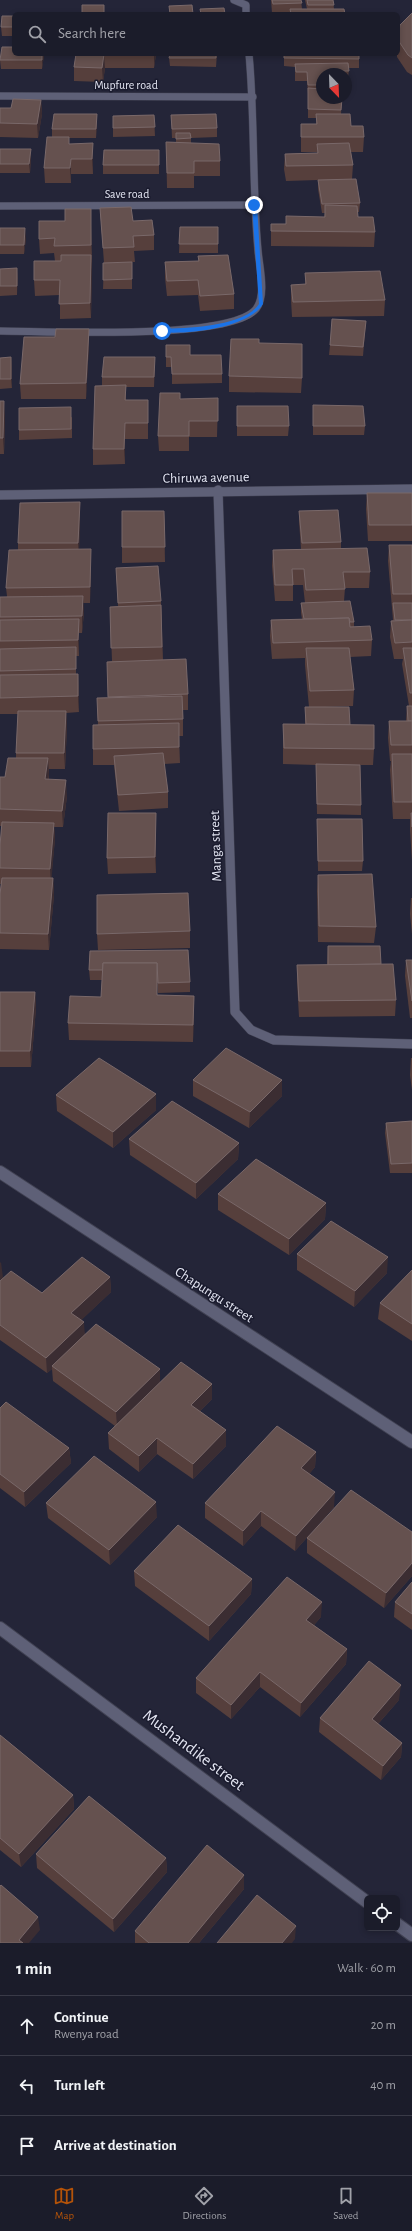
<!DOCTYPE html>
<html lang="en">
<head>
<meta charset="utf-8">
<style>
  :root { --surface:#1b1c2a; --page:#282936; --text:#f1f3f6; --muted:#a0a1a8; --line:#393a47; --accent:#b45309 }
  body { margin:0; font-family:"Alegreya Sans",sans-serif; background:var(--page); color:var(--text) }
  .controls { position:absolute; right:12px; bottom:12px; display:grid; overflow:hidden; border-radius:6px; box-shadow:0 2px 6px #0003 }
  .controls button { width:36px; height:36px; display:grid; place-items:center; padding:0; border:0; border-bottom:1px solid var(--line); background:var(--surface); color:var(--text); font:20px sans-serif }
  .compass { position:absolute; left:316px; top:68px; width:36px; height:36px; border-radius:50%; background:var(--surface); box-shadow:0 2px 6px #0003; rotate:157deg }
  .stop { position:absolute; width:12px; height:12px; margin:-9px; border:3px solid #1a73e8; border-radius:50%; background:#fff }
  .stop.end { background:#1a73e8; border-color:#fff; box-shadow:0 1px 4px #0008 }
  .list { margin:0; padding:0; list-style:none }
  h2 { display:flex; justify-content:space-between; align-items:center; height:52px; margin:0; padding:0 16px; font-size:17px }
  h2 small { font-size:13px; font-weight:400; color:var(--muted) }
  .list li { display:grid; grid-template-columns:26px 1fr auto; gap:12px; align-items:center; box-sizing:border-box; height:60px; padding:0 16px; border-top:1px solid var(--line) }
  .list b { display:block; font-size:15px; white-space:nowrap }
  .list p { margin:0; font-size:13px; white-space:nowrap; color:var(--muted) }
  .list em { font-size:13px; font-style:normal; color:var(--muted) }
  .icon { flex:none; width:22px; height:22px; fill:none; stroke:currentColor; stroke-width:2; stroke-linecap:round; stroke-linejoin:round }
  .map { position:relative; flex:none; width:412px; height:1943px; overflow:hidden }
  .search { position:absolute; background:var(--surface); box-shadow:0 2px 6px #0003; left:12px; right:12px; top:12px; height:44px; display:flex; align-items:center; gap:10px; box-sizing:border-box; padding:0 14px; border-radius:6px; color:var(--muted); font-size:15px }
  .sheet { height:232px; background:var(--surface) }
  nav { display:flex; justify-content:space-around; align-items:center; box-sizing:border-box; height:56px; border-top:1px solid var(--line); background:var(--surface); font-size:11px; color:var(--muted) }
  nav a { display:grid; justify-items:center; gap:2px }
  nav .on { color:var(--accent) }
  .map>svg:first-child { display:block }
</style>
</head>
<body>
<div class="map">
<svg width="412" height="1943" viewBox="0 0 412 1943">
  <rect width="100%" height="100%" fill="#242538"/>
  <g fill="none" stroke-linecap="round" stroke-linejoin="round">
    <defs>
      <g id="minor-far2">
        <polyline points="234,0 246,5 246,14"/>
        <polyline points="0,96 253,97"/>
        <polyline points="0,206 254,205"/>
        <path d="M 0,331 C 45,331 229,341 256,309 C 267,295 259,266 258,250 C 252,185 255,119 249,54"/>
      </g>
      <g id="minor-far1">
        <polyline points="218,490 235,1012 251,1030 274,1040 412,1044"/>
        <polyline points="0,495 412,489"/>
      </g>
      <g id="minor">
        <polyline points="0,1172 412,1442"/>
        <polyline points="0,1628 367,1902"/>
        <polyline points="397,1924 412,1935"/>
      </g>
    </defs>
    <use href="#minor-far2" stroke="#404152" stroke-width="8"/>
    <use href="#minor-far1" stroke="#404152" stroke-width="10"/>
    <use href="#minor" stroke="#404152" stroke-width="14"/>
    <use href="#minor-far2" stroke="#5e6077" stroke-width="7"/>
    <use href="#minor-far1" stroke="#5e6077" stroke-width="9"/>
    <use href="#minor" stroke="#5e6077" stroke-width="12"/>
  </g>
  <g fill="#563f3c">
    <polygon points="271,0 301,0 302,9 307,9 305,0 333,0 334,9 345,14 290,14 290,12 272,13"/>
    <polygon points="412,13 412,75 407,72 397,57 397,54 398,54 398,40"/>
    <polygon points="14,16 14,36 2,36 1,27"/>
    <polygon points="14,54 44,54 42,69 1,69 0,60"/>
    <polygon points="76,54 156,54 154,68 105,68 103,82 74,81 74,67"/>
    <polygon points="217,54 216,67 170,66 169,58"/>
    <polygon points="284,54 359,54 359,68 349,68 348,79 346,79 346,74 322,74 322,98 342,98 341,114 351,126 364,137 363,152 351,152 353,165 352,179 360,203 359,212 357,212 358,217 375,232 374,247 271,246 271,224 285,224 324,217 325,213 322,213 318,189 318,180 286,181 284,169 285,154 317,153 317,152 301,152 301,124 316,124 316,118 308,118 308,94 307,81 295,81 295,67 284,66"/>
    <polygon points="41,100 42,114 38,138 0,137 0,108 11,108"/>
    <polygon points="97,114 97,123 96,138 69,138 69,144 93,158 93,174 71,174 71,183 45,183 44,168 52,137 52,129"/>
    <polygon points="154,115 155,136 113,137 113,116"/>
    <polygon points="171,115 217,128 217,137 191,138 191,143 220,161 220,176 194,176 194,188 167,188 166,142 176,142 176,138 172,138"/>
    <polygon points="0,149 31,158 30,173 0,173"/>
    <polygon points="159,150 159,174 103,174 103,165"/>
    <polygon points="100,208 133,221 154,235 154,250 134,251 135,262 132,262 132,289 103,289 104,263"/>
    <polygon points="91,224 92,260 91,318 60,319 60,295 35,296 34,280 55,261 54,253 40,254 39,239"/>
    <polygon points="180,227 218,227 218,253 179,253"/>
    <polygon points="0,228 26,238 24,254 0,254"/>
    <polygon points="198,256 234,294 234,309 200,311 198,295 167,296 165,278 165,262 198,261"/>
    <polygon points="17,268 17,295 0,296 0,269"/>
    <polygon points="305,273 385,300 384,316 292,317 291,300 291,285 305,284"/>
    <polygon points="366,321 363,356 329,355 330,345"/>
    <polygon points="89,329 89,344 86,399 21,399 20,384 55,337"/>
    <polygon points="259,339 259,343 302,378 301,393 229,392 229,376"/>
    <polygon points="166,345 190,355 222,374 222,383 172,384 172,367 166,367"/>
    <polygon points="11,357 12,388 0,389 0,358"/>
    <polygon points="155,357 154,387 126,387 126,400 148,400 148,439 125,439 125,464 93,465 93,449 102,386 102,377"/>
    <polygon points="218,398 217,437 189,437 189,451 159,451 158,436 180,399"/>
    <polygon points="0,401 5,416 4,454 0,454"/>
    <polygon points="313,405 365,426 364,435 313,435"/>
    <polygon points="237,406 289,426 288,436 237,436"/>
    <polygon points="72,417 72,438 19,440 19,430"/>
    <polygon points="367,493 412,493 412,541 368,541 366,509"/>
    <polygon points="80,502 80,518 79,549 91,549 91,565 90,603 83,603 84,612 82,633 79,633 79,656 76,656 76,674 78,674 79,712 66,713 67,727 65,769 49,769 49,780 67,796 63,827 54,827 55,839 51,878 53,878 54,895 49,950 0,949 0,894 1,884 0,884 0,845 2,826 0,826 0,777 5,777 16,758 16,753 18,714 0,714 0,617 7,596 6,588 18,550 18,543"/>
    <polygon points="164,511 165,562 122,563 122,547"/>
    <polygon points="299,511 341,542 341,549 370,572 369,588 345,588 344,601 354,622 354,627 372,640 371,656 350,657 354,690 353,706 325,707 350,725 374,749 373,765 360,765 361,805 361,815 317,814 316,765 283,764 283,724 305,724 305,707 309,707 305,665 305,658 272,659 270,636 271,620 302,619 301,613 301,603 305,603 303,585 293,585 293,601 275,601 272,566 273,550 301,549 299,521"/>
    <polygon points="389,545 412,545 412,861 410,830 410,819 393,819 390,770 391,761 390,761 388,738 389,721 406,721 407,706 409,706 402,664 403,659 394,659 390,637 391,621 393,620 388,561"/>
    <polygon points="116,568 161,601 163,660 188,694 188,710 183,710 183,736 179,736 180,763 164,764 168,792 168,808 119,811 114,765 93,765 93,749 98,725 97,698 108,698 107,662 112,661 110,607 118,606"/>
    <polygon points="156,813 156,873 108,874 107,858"/>
    <polygon points="317,819 363,861 362,871 318,871"/>
    <polygon points="318,875 376,927 374,943 318,942 317,891"/>
    <polygon points="411,898 412,898 412,934 410,914"/>
    <polygon points="190,931 190,948 98,950 97,934"/>
    <polygon points="328,946 381,964 396,1000 395,1016 299,1017 297,981 297,965 327,965"/>
    <polygon points="90,951 190,982 190,992 158,993 157,979 157,995 194,996 194,1013 193,1042 69,1040 68,1023 101,997 102,980 90,980 89,970"/>
    <polygon points="406,960 412,960 412,1018 410,1018 405,976"/>
    <polygon points="0,992 35,992 36,1008 31,1067 0,1067"/>
    <polygon points="411,1058 412,1058 412,1090 410,1075"/>
    <polygon points="193,1080 282,1080 282,1096 249,1128 193,1096"/>
    <polygon points="56,1095 156,1110 113,1148 57,1111"/>
    <polygon points="412,1121 412,1173 390,1173 385,1133 386,1123"/>
    <polygon points="129,1139 239,1143 238,1159 196,1199 130,1155"/>
    <polygon points="218,1194 326,1203 325,1219 289,1255 218,1210"/>
    <polygon points="297,1254 387,1273 354,1307 297,1270"/>
    <polygon points="412,1270 412,1341 378,1319 380,1303"/>
    <polygon points="110,1277 111,1292 81,1320 85,1335 160,1369 160,1383 212,1384 212,1399 200,1411 226,1430 226,1446 193,1479 157,1454 139,1472 109,1449 108,1433 115,1426 53,1381 52,1369 47,1373 0,1340 0,1281 42,1293"/>
    <polygon points="0,1408 69,1448 71,1463 25,1507 0,1488"/>
    <polygon points="316,1452 315,1467 309,1474 334,1507 295,1551 261,1526 243,1546 205,1518 205,1503"/>
    <polygon points="46,1503 157,1517 110,1565 48,1518"/>
    <polygon points="412,1532 412,1576 384,1608 307,1553 307,1538"/>
    <polygon points="134,1571 252,1579 251,1594 209,1641 135,1586"/>
    <polygon points="412,1582 412,1630 394,1617 395,1602"/>
    <polygon points="321,1617 314,1625 347,1649 346,1664 300,1717 260,1687 231,1719 196,1693 196,1678"/>
    <polygon points="399,1700 378,1724 402,1743 401,1757 381,1780 319,1732 320,1718"/>
    <polygon points="0,1735 73,1795 74,1809 21,1867 0,1850"/>
    <polygon points="36,1854 166,1858 167,1872 114,1932 37,1868"/>
    <polygon points="244,1875 244,1889 199,1943 135,1943 135,1931"/>
  </g>
  <g fill="#3b2d32">
    <polygon points="42,54 44,54 44,56 42,69"/>
    <polygon points="104,54 105,68 103,82 102,68"/>
    <polygon points="154,54 156,54 154,68"/>
    <polygon points="41,100 42,114 38,138 37,124"/>
    <polygon points="97,114 97,123 96,138 96,129"/>
    <polygon points="93,143 93,174 92,159"/>
    <polygon points="31,149 31,158 30,173 29,164"/>
    <polygon points="71,159 71,183 70,168"/>
    <polygon points="25,228 26,238 24,254 24,245"/>
    <polygon points="91,255 92,270 91,318 90,303"/>
    <polygon points="17,268 18,278 17,295"/>
    <polygon points="89,329 89,344 86,399 86,383"/>
    <polygon points="11,357 12,367 12,388 11,379"/>
    <polygon points="155,357 155,366 154,387 154,377"/>
    <polygon points="4,401 5,416 4,454 3,438"/>
    <polygon points="125,423 125,464 124,449"/>
    <polygon points="80,502 80,518 79,559 78,543"/>
    <polygon points="91,549 91,565 90,603 90,587"/>
    <polygon points="83,596 84,612 82,633 82,616"/>
    <polygon points="79,619 79,656 78,640"/>
    <polygon points="78,674 79,690 79,712 78,696"/>
    <polygon points="66,711 67,727 65,769 64,753"/>
    <polygon points="48,758 49,774 47,796 45,779"/>
    <polygon points="66,780 67,796 63,827 62,811"/>
    <polygon points="156,813 156,873 155,857"/>
    <polygon points="54,823 55,839 51,885 50,869"/>
    <polygon points="53,878 54,895 49,950 48,934"/>
    <polygon points="35,992 36,1008 31,1067 30,1051"/>
    <polygon points="194,996 194,1013 193,1042 193,1025"/>
    <polygon points="282,1080 282,1096 249,1128 250,1112"/>
    <polygon points="156,1094 156,1110 113,1148 113,1132"/>
    <polygon points="239,1143 238,1159 196,1199 196,1183"/>
    <polygon points="326,1203 325,1219 289,1255 289,1239"/>
    <polygon points="388,1257 387,1273 354,1307 355,1291"/>
    <polygon points="1,1262 3,1278 0,1281 0,1263"/>
    <polygon points="110,1277 111,1292 72,1329 71,1313"/>
    <polygon points="84,1322 85,1338 52,1366 52,1369 47,1373 46,1358"/>
    <polygon points="160,1369 160,1384 117,1427 116,1412"/>
    <polygon points="212,1384 212,1399 191,1420 191,1405"/>
    <polygon points="226,1430 226,1446 193,1479 193,1464"/>
    <polygon points="157,1438 157,1454 139,1472 139,1456"/>
    <polygon points="69,1448 71,1463 25,1507 24,1492"/>
    <polygon points="316,1452 315,1467 301,1484 301,1468"/>
    <polygon points="335,1492 334,1507 295,1551 296,1536"/>
    <polygon points="156,1502 157,1517 110,1565 109,1550"/>
    <polygon points="261,1511 261,1526 243,1546 243,1531"/>
    <polygon points="412,1563 412,1576 384,1608 386,1593"/>
    <polygon points="252,1579 251,1594 209,1641 209,1626"/>
    <polygon points="322,1602 321,1617 306,1634 306,1620"/>
    <polygon points="347,1649 346,1664 300,1717 301,1703"/>
    <polygon points="260,1672 260,1687 231,1719 231,1705"/>
    <polygon points="401,1685 399,1700 370,1733 372,1719"/>
    <polygon points="402,1743 401,1757 381,1780 383,1766"/>
    <polygon points="73,1795 74,1809 21,1867 19,1854"/>
    <polygon points="166,1858 167,1872 114,1932 113,1919"/>
    <polygon points="244,1875 244,1889 199,1943 188,1943"/>
    <polygon points="38,1917 40,1930 29,1943 19,1943 19,1940"/>
    <polygon points="296,1926 295,1939 292,1943 282,1943"/>
  </g>
  <g fill="#65514f" stroke="#796869">
    <polygon points="272,0 301,0 302,3 273,4"/>
    <polygon points="307,0 333,0 334,5 308,5"/>
    <polygon points="82,5 104,5 104,14 61,14 82,13"/>
    <polygon points="192,5 193,14 170,14 169,6"/>
    <polygon points="224,8 225,14 201,14 200,9"/>
    <polygon points="290,9 344,9 345,14 291,14"/>
    <polygon points="155,13 155,14 122,14"/>
    <polygon points="412,13 412,58 408,55 398,40 400,25"/>
    <polygon points="2,16 14,16 14,27 1,27"/>
    <polygon points="2,47 14,47 14,54 42,54 42,60 0,60"/>
    <polygon points="76,54 104,54 102,68 74,67"/>
    <polygon points="170,54 216,54 216,58 169,58"/>
    <polygon points="284,54 359,54 359,59 284,58"/>
    <polygon points="348,63 349,71 339,71 339,74 322,74 322,85 308,85 307,72 296,72 295,64"/>
    <polygon points="308,88 322,89 322,98 342,98 341,110 308,109"/>
    <polygon points="13,99 41,100 37,124 0,123 0,108 11,108"/>
    <polygon points="54,114 97,114 96,129 52,129"/>
    <polygon points="216,114 217,128 172,129 171,115"/>
    <polygon points="316,114 350,114 351,126 363,126 364,137 301,137 301,124 317,124"/>
    <polygon points="154,115 155,127 113,128 113,116"/>
    <polygon points="176,133 190,133 191,138 176,139"/>
    <polygon points="47,137 69,137 69,144 93,143 92,159 71,159 70,168 44,168"/>
    <polygon points="166,142 219,144 220,161 194,161 194,173 167,173"/>
    <polygon points="349,143 353,165 286,166 285,154 318,153 317,144"/>
    <polygon points="0,149 31,149 29,164 0,164"/>
    <polygon points="104,150 159,150 159,165 103,165"/>
    <polygon points="356,179 360,203 322,204 318,180"/>
    <polygon points="325,205 357,206 358,217 373,217 375,232 271,231 271,224 286,224 286,216 325,217"/>
    <polygon points="131,207 133,221 152,220 154,235 133,236 134,247 103,248 100,208"/>
    <polygon points="65,209 91,209 91,245 54,246 55,238 39,239 39,221 65,221"/>
    <polygon points="180,227 218,227 218,244 179,244"/>
    <polygon points="0,228 25,228 24,245 0,245"/>
    <polygon points="61,255 91,255 90,303 59,304 60,280 34,280 34,261 61,261"/>
    <polygon points="228,255 234,294 200,296 198,280 167,281 165,262 199,261 198,256"/>
    <polygon points="132,262 132,279 103,280 103,263"/>
    <polygon points="17,268 17,286 0,286 0,269"/>
    <polygon points="380,271 385,300 293,302 291,285 306,284 305,273"/>
    <polygon points="332,319 366,321 363,347 330,345"/>
    <polygon points="56,329 89,329 86,383 20,384 24,337 55,337"/>
    <polygon points="231,339 259,339 259,343 302,344 302,378 229,376"/>
    <polygon points="166,345 190,345 190,355 221,355 222,374 172,374 171,357 166,357"/>
    <polygon points="11,357 11,379 0,379 0,358"/>
    <polygon points="104,357 155,357 154,377 102,377"/>
    <polygon points="126,385 125,400 148,400 148,423 125,423 124,449 93,449 95,386"/>
    <polygon points="160,393 180,393 180,399 218,398 218,421 189,421 189,436 158,436"/>
    <polygon points="0,401 4,401 3,438 0,438"/>
    <polygon points="313,405 363,406 365,426 313,426"/>
    <polygon points="237,406 288,406 289,426 237,426"/>
    <polygon points="71,407 71,429 19,430 19,408"/>
    <polygon points="367,493 412,493 412,525 369,525"/>
    <polygon points="80,502 78,543 18,543 20,503"/>
    <polygon points="338,510 341,542 302,543 299,511"/>
    <polygon points="122,511 164,511 165,547 122,547"/>
    <polygon points="389,545 412,545 412,594 393,594"/>
    <polygon points="367,548 370,572 343,572 345,589 306,590 304,569 292,569 293,585 275,585 273,550"/>
    <polygon points="91,549 90,587 6,588 9,550"/>
    <polygon points="158,566 161,601 118,603 116,568"/>
    <polygon points="83,596 82,616 0,617 0,597"/>
    <polygon points="350,601 354,622 350,622 349,618 304,619 301,603"/>
    <polygon points="393,603 412,603 412,620 395,620"/>
    <polygon points="161,605 162,647 111,648 110,607"/>
    <polygon points="349,618 350,627 370,626 372,640 273,643 271,620"/>
    <polygon points="79,619 78,640 0,641 0,620"/>
    <polygon points="412,620 412,642 395,643 391,621"/>
    <polygon points="76,647 76,669 0,671 0,649"/>
    <polygon points="306,648 349,648 354,690 310,691"/>
    <polygon points="403,648 412,648 412,693 410,693"/>
    <polygon points="186,659 188,694 108,697 107,662"/>
    <polygon points="78,674 78,696 0,698 0,675"/>
    <polygon points="182,696 183,719 98,721 97,698"/>
    <polygon points="407,706 412,706 412,721 408,721"/>
    <polygon points="305,707 349,707 350,725 306,724"/>
    <polygon points="18,711 66,711 64,753 16,753"/>
    <polygon points="389,721 412,721 412,745 391,745"/>
    <polygon points="179,723 179,747 93,749 93,725"/>
    <polygon points="283,724 374,725 374,749 284,748"/>
    <polygon points="163,753 168,792 118,795 114,756"/>
    <polygon points="392,754 412,754 412,802 394,802"/>
    <polygon points="8,758 48,758 45,779 66,780 62,811 0,809 0,777 5,777"/>
    <polygon points="316,764 360,765 361,805 317,804"/>
    <polygon points="108,813 156,813 155,857 107,858"/>
    <polygon points="411,813 412,813 412,827"/>
    <polygon points="317,819 362,819 363,861 318,861"/>
    <polygon points="2,822 54,823 50,869 0,868 0,845"/>
    <polygon points="372,874 376,927 319,926 318,875"/>
    <polygon points="2,878 53,878 48,934 0,933 0,894"/>
    <polygon points="188,893 190,931 97,934 97,895"/>
    <polygon points="328,946 380,946 381,964 328,965"/>
    <polygon points="188,950 190,982 158,983 157,963 103,963 103,970 89,970 90,951"/>
    <polygon points="406,960 412,960 412,1001"/>
    <polygon points="103,963 157,963 157,995 194,996 193,1025 68,1023 70,996 101,997"/>
    <polygon points="393,964 396,1000 299,1001 297,965"/>
    <polygon points="0,992 35,992 30,1051 0,1051"/>
    <polygon points="226,1048 282,1080 250,1112 193,1080"/>
    <polygon points="99,1058 156,1094 113,1132 56,1095"/>
    <polygon points="172,1101 239,1143 196,1183 129,1139"/>
    <polygon points="412,1121 412,1163 391,1164 386,1123"/>
    <polygon points="256,1159 326,1203 289,1239 218,1194"/>
    <polygon points="331,1221 388,1257 355,1291 297,1254"/>
    <polygon points="82,1257 110,1277 71,1313 84,1322 46,1358 0,1325 0,1281 11,1271 42,1293"/>
    <polygon points="412,1270 412,1324 380,1303"/>
    <polygon points="96,1324 160,1369 116,1412 52,1366"/>
    <polygon points="181,1362 212,1384 191,1405 226,1430 193,1464 157,1438 139,1456 108,1433"/>
    <polygon points="6,1402 69,1448 24,1492 0,1474 0,1408"/>
    <polygon points="277,1426 316,1452 301,1468 335,1492 296,1536 261,1511 243,1531 205,1503"/>
    <polygon points="94,1456 156,1502 109,1550 46,1503"/>
    <polygon points="351,1490 412,1532 412,1563 386,1593 307,1538"/>
    <polygon points="178,1525 252,1579 209,1626 134,1571"/>
    <polygon points="287,1577 322,1602 306,1620 347,1649 301,1703 260,1672 231,1705 196,1678"/>
    <polygon points="412,1582 412,1614 395,1602"/>
    <polygon points="369,1661 401,1685 372,1719 402,1743 383,1766 320,1718"/>
    <polygon points="0,1735 73,1795 19,1854 0,1838"/>
    <polygon points="89,1796 166,1858 113,1919 36,1854"/>
    <polygon points="207,1845 244,1875 188,1943 149,1943 135,1931"/>
    <polygon points="1,1885 38,1917 19,1940 23,1943 0,1943 0,1886"/>
    <polygon points="257,1895 296,1926 282,1943 217,1943"/>
  </g>
  <path fill="#1a73e8" d="M 254,204 L 257,205 L 263,304 C 248,328 187,335 160,332 L 162,329 C 187,328 244,327 259,304 L 252,205 Z"/>
  <g text-anchor="middle" dominant-baseline="central" stroke-width="3" stroke-linejoin="round" paint-order="stroke">
    <g font-size="12" fill="#e3e5f2" stroke="#1a1b2e">
      <text x="126" y="85">Mupfure road</text>
      <text x="127" y="194">Save road</text>
    </g>
    <g font-size="14" fill="#e3e5f2" stroke="#1a1b2e">
      <text transform="translate(206 478) rotate(-1)">Chiruwa avenue</text>
      <text transform="translate(216 846) rotate(-92)">Manga street</text>
      <text transform="translate(214 1295) rotate(33)">Chapungu street</text>
    </g>
    <g font-size="17" fill="#e3e5f2" stroke="#1a1b2e">
      <text transform="translate(194 1750) rotate(37)">Mushandike street</text>
    </g>
  </g>
</svg>
<div class="controls">
<button><svg class="icon" aria-label="locate" viewBox="0 0 24 24"><circle cx="12" cy="12" r="6"/><path d="M12 2v4M12 18v4M2 12h4M18 12h4"/></svg></button>
</div>
<svg class="compass" viewBox="-18 -18 36 36"><path d="M0-13l5 13h-10z" fill="#e53935"/><path d="M0 13l5-13h-10z" fill="#a0a1a8"/></svg>
<div class="stop" style="left:162px;top:331px"></div>
<div class="stop end" style="left:254px;top:205px"></div>
<div class="search"><svg class="icon" aria-label="search" viewBox="0 0 24 24"><circle cx="10" cy="10" r="6"/><path d="M15 15l6 6"/></svg>Search here</div>
</div>
<section class="sheet">
<h2>1 min<small>Walk · 60 m</small></h2>
<ul class="list">
<li><svg class="icon" aria-label="ahead" viewBox="0 0 24 24"><path d="M12 20V5M6 11l6-6 6 6"/></svg><div><b>Continue</b><p>Rwenya road</p></div><em>20 m</em></li>
<li><svg class="icon" aria-label="left" viewBox="0 0 24 24"><path d="M17 20v-9H6M10 6l-5 5 5 5"/></svg><div><b>Turn left</b></div><em>40 m</em></li>
<li><svg class="icon" aria-label="arrive" viewBox="0 0 24 24"><path d="M6 21V4h12l-3 4 3 4H6"/></svg><div><b>Arrive at destination</b></div></li>
</ul>
</section>
<nav>
<a class="on"><svg class="icon" aria-label="map" viewBox="0 0 24 24"><path d="M3 6l6-2 6 2 6-2v14l-6 2-6-2-6 2zM9 4v14M15 6v14"/></svg>Map</a>
<a><svg class="icon" aria-label="directions" viewBox="0 0 24 24"><path d="M12 3l9 9-9 9-9-9zM9 14v-3h6M13 9l2 2-2 2"/></svg>Directions</a>
<a><svg class="icon" aria-label="saved" viewBox="0 0 24 24"><path d="M7 4h10v16l-5-4-5 4z"/></svg>Saved</a>
</nav>
</body>
</html>
